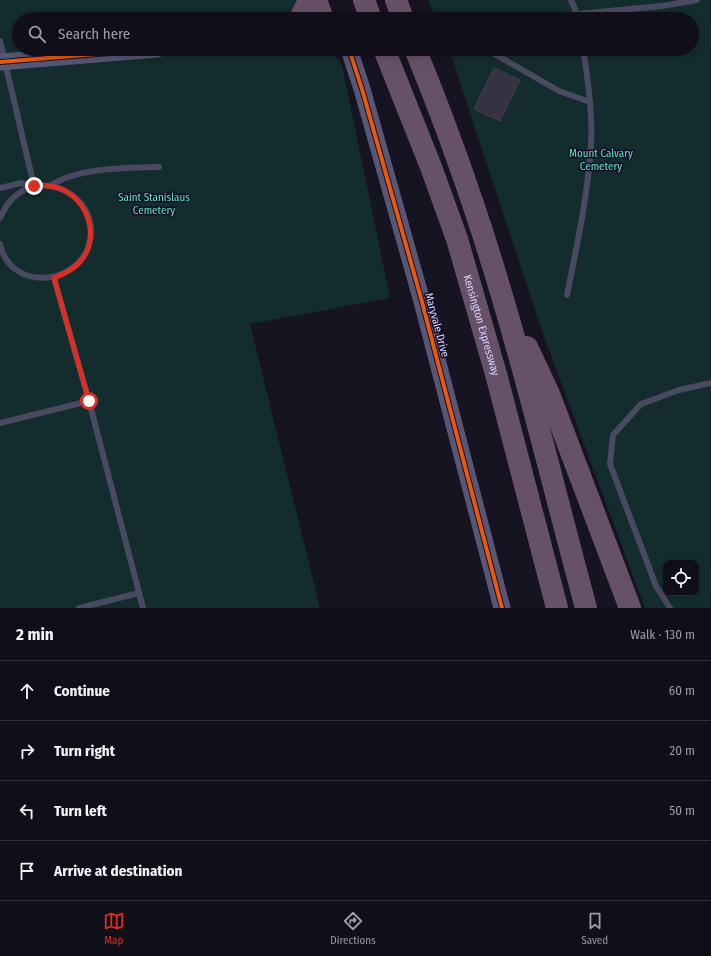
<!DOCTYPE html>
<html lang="en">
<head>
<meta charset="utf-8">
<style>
  :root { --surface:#100f19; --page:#1e1d26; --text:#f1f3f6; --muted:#9c9ca2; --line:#302f38; --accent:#d93025 }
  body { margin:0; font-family:"Fira Sans Condensed",sans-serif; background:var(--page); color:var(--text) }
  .controls { position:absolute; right:12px; bottom:12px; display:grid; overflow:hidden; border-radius:8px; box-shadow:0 2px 10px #0003 }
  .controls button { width:36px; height:36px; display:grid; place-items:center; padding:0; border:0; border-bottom:1px solid var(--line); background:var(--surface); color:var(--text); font:20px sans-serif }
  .stop { position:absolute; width:12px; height:12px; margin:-9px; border:3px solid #d93025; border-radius:50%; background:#fff }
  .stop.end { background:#d93025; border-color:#fff; box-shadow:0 1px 4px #0008 }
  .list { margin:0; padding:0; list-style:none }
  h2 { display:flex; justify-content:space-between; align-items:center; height:52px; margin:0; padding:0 16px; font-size:17px }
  h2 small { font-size:13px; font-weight:400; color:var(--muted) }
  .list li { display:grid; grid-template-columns:26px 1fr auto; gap:12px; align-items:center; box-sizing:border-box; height:60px; padding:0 16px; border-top:1px solid var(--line) }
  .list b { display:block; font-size:15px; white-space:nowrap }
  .list em { font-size:13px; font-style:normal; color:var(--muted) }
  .icon { flex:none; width:22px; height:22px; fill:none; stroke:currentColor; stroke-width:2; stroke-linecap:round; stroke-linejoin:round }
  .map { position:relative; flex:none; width:711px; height:608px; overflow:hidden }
  .search { position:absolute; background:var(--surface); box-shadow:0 2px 10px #0003; left:12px; right:12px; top:12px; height:44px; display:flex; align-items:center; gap:10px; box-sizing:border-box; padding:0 14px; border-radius:22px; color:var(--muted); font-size:15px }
  .sheet { height:292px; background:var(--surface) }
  nav { display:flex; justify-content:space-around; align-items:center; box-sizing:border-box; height:56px; border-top:1px solid var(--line); background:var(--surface); font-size:11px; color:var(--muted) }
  nav a { display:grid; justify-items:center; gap:2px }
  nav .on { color:var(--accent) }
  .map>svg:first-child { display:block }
</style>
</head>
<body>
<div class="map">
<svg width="711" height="608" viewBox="0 0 711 608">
  <rect width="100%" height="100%" fill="#161421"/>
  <g fill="#132c2d" fill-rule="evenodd">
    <polygon points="0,0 295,0 308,19 19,19 19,49 330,49 342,65 390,298 250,324 320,608 0,608"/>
    <path d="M 428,0 L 711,0 L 711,608 L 645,608 L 542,331 L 449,49 L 692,49 L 692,19 L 436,19 ZM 666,563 L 696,563 L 696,593 L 666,593 Z"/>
  </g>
  <polygon fill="#343243" stroke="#433f54" points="494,68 520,80 500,121 474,109"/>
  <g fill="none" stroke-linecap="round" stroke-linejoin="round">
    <g stroke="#4a4962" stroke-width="6">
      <polyline points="571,0 579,19"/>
      <polyline points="525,19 662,6 697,0"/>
      <polyline points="0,41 34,186"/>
      <polyline points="486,49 559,91 590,102"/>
      <path d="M 50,186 C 78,167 127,168 159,167"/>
      <polyline points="0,188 21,183 34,186"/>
      <path d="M 0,218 C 5,208 9,200 18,194 C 46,172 92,196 91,231 C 90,285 11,296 0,244"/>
      <polyline points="54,278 89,401 143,608"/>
      <path d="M 567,295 C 577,245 588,195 591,144 C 593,113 588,79 583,49"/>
      <polyline points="0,423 89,401"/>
      <polyline points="79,608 139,593"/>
      <polyline points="670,608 656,586 610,464 613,435 641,404 679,390 711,383"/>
    </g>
    <g stroke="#575674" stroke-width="17">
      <polyline points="349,49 362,89 421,298 502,608"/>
      <polyline points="0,62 157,49"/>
    </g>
    <g stroke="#67516a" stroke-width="22">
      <polyline points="316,0 323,19"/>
      <polyline points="364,0 371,19"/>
      <polyline points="396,0 403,19"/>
      <polyline points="300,19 309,0"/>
      <path id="s1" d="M 384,49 L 431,167 L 457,239 L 496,374 L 557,608"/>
      <path d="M 415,49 C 440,109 462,170 482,231 C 522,355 552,482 586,608"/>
      <polyline points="527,347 549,394 630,608"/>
    </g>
    <defs>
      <g id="cycleway">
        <polyline points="349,49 362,89 421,298 502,608"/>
        <polyline points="0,62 157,49"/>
      </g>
    </defs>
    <use href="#cycleway" stroke="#130f26" stroke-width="6"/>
    <use href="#cycleway" stroke="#e8590c" stroke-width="4"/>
  </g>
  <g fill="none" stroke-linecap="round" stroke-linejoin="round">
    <path stroke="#d93025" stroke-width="5" d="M 34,186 C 39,186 44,185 49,186 C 84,189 104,235 80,262 C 73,270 64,274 54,278 L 89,401"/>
  </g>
  <g text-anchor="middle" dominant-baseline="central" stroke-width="3" stroke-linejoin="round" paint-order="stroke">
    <g font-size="11" fill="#5fe0c0" stroke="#130f26">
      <text x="601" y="153">Mount Calvary<tspan x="601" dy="13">Cemetery</tspan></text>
      <text x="154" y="197">Saint Stanislaus<tspan x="154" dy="13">Cemetery</tspan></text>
    </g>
    <g font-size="11" fill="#d9d4ff" stroke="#130f26">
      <text transform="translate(437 325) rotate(75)">Maryvale Drive</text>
      <text stroke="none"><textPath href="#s1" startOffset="293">Kensington Expressway</textPath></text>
    </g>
  </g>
</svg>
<div class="controls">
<button><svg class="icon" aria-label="locate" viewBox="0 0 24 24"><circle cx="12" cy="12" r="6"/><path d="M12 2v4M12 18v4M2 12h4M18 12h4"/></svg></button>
</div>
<div class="stop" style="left:89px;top:401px"></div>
<div class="stop end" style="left:34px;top:186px"></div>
<div class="search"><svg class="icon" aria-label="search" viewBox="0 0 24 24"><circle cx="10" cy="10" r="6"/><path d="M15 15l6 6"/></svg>Search here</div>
</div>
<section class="sheet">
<h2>2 min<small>Walk · 130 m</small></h2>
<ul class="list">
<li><svg class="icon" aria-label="ahead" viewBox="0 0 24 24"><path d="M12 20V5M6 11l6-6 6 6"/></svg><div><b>Continue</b></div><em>60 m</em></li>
<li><svg class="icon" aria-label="right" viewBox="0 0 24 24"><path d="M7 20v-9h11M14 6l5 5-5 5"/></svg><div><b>Turn right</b></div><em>20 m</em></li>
<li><svg class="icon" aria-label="left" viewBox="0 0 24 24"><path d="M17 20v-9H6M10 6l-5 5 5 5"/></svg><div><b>Turn left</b></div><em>50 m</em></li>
<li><svg class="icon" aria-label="arrive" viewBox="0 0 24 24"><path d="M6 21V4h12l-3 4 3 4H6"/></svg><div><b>Arrive at destination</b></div></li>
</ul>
</section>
<nav>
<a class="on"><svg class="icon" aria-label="map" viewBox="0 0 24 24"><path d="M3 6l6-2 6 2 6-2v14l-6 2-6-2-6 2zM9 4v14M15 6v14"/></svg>Map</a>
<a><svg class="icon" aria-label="directions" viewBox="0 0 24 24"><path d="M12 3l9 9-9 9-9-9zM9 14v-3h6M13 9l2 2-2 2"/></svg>Directions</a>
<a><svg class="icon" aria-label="saved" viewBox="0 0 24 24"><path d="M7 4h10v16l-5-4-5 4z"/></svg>Saved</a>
</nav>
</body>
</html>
